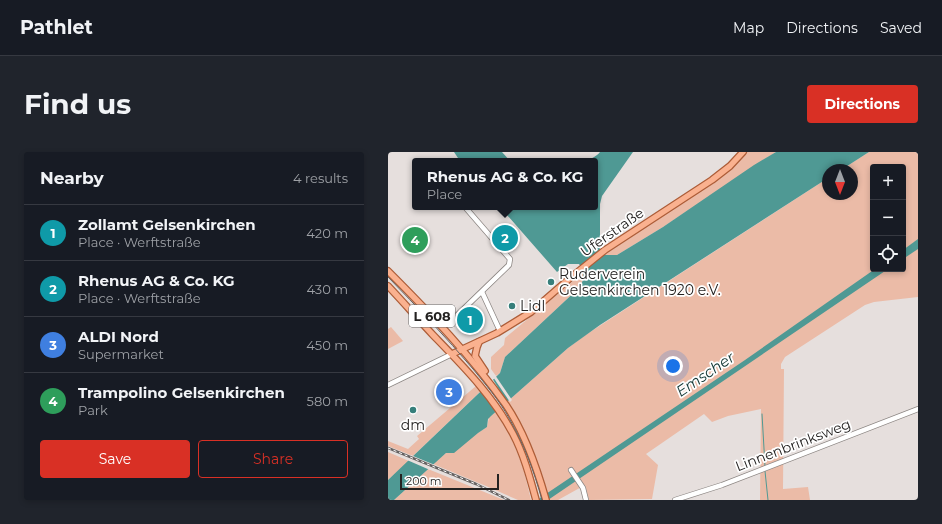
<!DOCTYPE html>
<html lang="en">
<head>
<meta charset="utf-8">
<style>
  :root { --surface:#171b24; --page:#20242c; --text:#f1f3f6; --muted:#9ea1a6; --line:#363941; --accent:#d93025 }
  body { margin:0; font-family:Montserrat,sans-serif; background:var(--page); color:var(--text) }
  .controls { position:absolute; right:12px; top:12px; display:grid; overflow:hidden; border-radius:4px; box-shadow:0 2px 6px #0003 }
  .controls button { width:36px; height:36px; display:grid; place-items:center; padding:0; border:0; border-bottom:1px solid var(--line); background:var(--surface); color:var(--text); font:20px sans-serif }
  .compass { position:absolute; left:434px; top:12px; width:36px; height:36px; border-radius:50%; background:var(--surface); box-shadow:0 2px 6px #0003; rotate:180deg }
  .scale { position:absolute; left:12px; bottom:10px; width:99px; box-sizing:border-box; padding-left:4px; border:2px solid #242221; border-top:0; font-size:11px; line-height:14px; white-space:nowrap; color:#242221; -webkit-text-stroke:3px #fff; paint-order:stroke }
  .you { position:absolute; left:285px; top:214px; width:14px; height:14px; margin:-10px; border:3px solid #fff; border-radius:50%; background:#1a73e8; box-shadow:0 0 0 6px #1a73e833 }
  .badge { display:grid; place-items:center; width:26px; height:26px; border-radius:50%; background:var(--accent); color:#fff; font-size:13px; font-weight:700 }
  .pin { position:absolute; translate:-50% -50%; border:2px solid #fff; box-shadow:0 1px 4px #0006 }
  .popup { position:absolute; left:24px; top:6px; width:186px; height:52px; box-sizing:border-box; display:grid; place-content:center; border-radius:4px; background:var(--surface); filter:drop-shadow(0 1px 3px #0005); font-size:13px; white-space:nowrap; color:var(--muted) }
  .popup b { font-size:15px; color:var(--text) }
  .popup::after { content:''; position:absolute; left:50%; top:100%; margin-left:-8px; border:8px solid transparent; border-top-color:var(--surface) }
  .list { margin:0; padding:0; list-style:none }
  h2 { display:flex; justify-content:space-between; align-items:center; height:52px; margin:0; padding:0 16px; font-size:17px }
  h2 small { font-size:13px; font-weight:400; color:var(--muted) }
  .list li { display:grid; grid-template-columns:26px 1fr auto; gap:12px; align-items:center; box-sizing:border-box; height:56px; padding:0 16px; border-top:1px solid var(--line) }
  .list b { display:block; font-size:15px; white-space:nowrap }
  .list p { margin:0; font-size:13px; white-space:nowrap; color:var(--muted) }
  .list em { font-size:13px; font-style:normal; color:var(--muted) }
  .actions { display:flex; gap:8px; padding:12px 16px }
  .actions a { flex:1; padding:9px 0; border:1px solid var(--accent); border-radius:4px; text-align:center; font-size:14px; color:var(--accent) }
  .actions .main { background:var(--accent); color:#fff }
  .icon { flex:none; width:22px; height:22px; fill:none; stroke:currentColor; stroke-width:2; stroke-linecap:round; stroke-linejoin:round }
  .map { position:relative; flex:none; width:530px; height:348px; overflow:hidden; border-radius:4px }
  header { display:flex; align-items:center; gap:24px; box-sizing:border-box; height:56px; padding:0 20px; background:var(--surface); border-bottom:1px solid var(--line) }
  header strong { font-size:19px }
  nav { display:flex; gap:22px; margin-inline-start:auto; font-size:14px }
  .intro { display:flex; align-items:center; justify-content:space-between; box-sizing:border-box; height:96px; padding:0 24px }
  h1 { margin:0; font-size:28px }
  .button { padding:10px 18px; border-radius:4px; background:var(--accent); color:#fff; font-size:14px; font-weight:700 }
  main { display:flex; gap:24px; padding:0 24px }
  aside { flex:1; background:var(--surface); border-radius:4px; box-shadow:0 2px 6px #0003 }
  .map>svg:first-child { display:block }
</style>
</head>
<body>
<header>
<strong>Pathlet</strong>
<nav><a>Map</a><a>Directions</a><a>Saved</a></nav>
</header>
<div class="intro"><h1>Find us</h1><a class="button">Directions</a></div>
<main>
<aside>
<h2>Nearby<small>4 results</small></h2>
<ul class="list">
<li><span class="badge" style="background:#0f9aa8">1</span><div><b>Zollamt Gelsenkirchen</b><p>Place · Werftstraße</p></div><em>420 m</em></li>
<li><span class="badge" style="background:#0f9aa8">2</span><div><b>Rhenus AG &amp; Co. KG</b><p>Place · Werftstraße</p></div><em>430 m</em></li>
<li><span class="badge" style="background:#3f7fe0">3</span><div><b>ALDI Nord</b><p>Supermarket</p></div><em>450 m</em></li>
<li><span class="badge" style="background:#2e9e5b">4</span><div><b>Trampolino Gelsenkirchen</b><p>Park</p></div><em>580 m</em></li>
</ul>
<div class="actions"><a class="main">Save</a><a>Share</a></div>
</aside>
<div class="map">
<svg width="530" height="348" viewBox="0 0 530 348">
  <rect width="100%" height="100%" fill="#e6dfdd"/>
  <g fill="#ebbba7" fill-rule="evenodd">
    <polygon points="357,0 388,0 275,75 229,103 216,103 327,29 349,10"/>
    <path d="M 481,0 L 530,0 L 530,145 L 486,150 L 477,153 L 397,205 L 393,212 L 393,217 L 396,217 L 395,337 L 420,335 L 422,348 L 372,348 L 373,257 L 340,264 L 324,270 L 316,262 L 258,302 L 270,313 L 264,347 L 201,348 L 197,333 L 170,348 L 160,348 L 139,289 L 119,250 L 180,196 L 196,184 L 440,26 L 440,42 L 464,42 L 464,18 L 453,18 ZM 485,15 L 515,15 L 515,117 L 485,117 Z"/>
    <polygon points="196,120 196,125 193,134 117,205 112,221 108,224 103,217 103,205 116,193 117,186"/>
    <polygon points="3,175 15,189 0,197 0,177"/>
    <polygon points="88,234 93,239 25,304 0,294 0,289 20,297 31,287 29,284"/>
    <polygon points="108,260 123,285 135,315 143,348 130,348 98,334 45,312 58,301 99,275 101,265"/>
    <polygon points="0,300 21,309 0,328"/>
    <polygon points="40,317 116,348 6,348"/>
  </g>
  <g fill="#4f9994">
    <polygon points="66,0 114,0 122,9 72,9"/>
    <path d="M 212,0 L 245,0 L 214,44 L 212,52 L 212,98 L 216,103 L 229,103 L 275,75 L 366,13 L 388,0 L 481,0 L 453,18 L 440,18 L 440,26 L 212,173 L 180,196 L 103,264 L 100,267 L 99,275 L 90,281 L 66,301 L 58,301 L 6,348 L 0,348 L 0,328 L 112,221 L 117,205 L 193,134 C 196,125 197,120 191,112 L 180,112 L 169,120 L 112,55 L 207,55 L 207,9 L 201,9 C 204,5 208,5 212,0 Z"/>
    <polygon points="530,87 530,97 515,107 515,98"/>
    <polygon points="487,117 500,117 160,348 149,348 357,208"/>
  </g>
  <g fill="#e6dfdd">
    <polygon points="107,223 124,248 122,250 105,225"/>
    <polygon points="104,226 120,252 109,261 92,237"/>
    <polygon points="23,303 25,304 47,313 42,318 19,308"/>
  </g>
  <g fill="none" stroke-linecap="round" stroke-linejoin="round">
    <g stroke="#4f9994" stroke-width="1">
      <polyline points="374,262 377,314"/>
      <polyline points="377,319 380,348"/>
    </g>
    <defs>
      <g id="minor">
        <polyline points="94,140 112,179"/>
        <polyline points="60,172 121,113 122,107 77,55"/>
        <polyline points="0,233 64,202"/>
        <polyline points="183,318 195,336 198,348"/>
        <polyline points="287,348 334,333 530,257"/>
      </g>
      <g id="major">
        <path d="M 0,119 C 42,161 83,204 118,253 C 137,281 149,316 158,348"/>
        <path d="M 0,134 C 15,150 30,167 45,183 C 75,214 105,244 125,282 C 136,303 142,326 148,348"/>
        <polyline points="91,190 89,195 87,204 97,219"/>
        <polyline points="64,202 109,181 143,160 181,127 217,98 324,28 342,14 355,0"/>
      </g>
    </defs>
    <use href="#minor" stroke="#8d8784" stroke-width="6"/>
    <use href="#major" stroke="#ad5d38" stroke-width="8"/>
    <use href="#minor" stroke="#fff" stroke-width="4.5"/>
    <use href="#major" stroke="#fab18f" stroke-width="5.5"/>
    <path stroke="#666261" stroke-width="1" d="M 0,125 C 29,155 58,185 85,217 C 98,233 111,248 121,266 C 136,292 146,319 154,348"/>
    <defs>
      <polyline id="rail" points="0,296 88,332 121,348"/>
    </defs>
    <use href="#rail" stroke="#666261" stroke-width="2.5"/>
    <use href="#rail" stroke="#fff" stroke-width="1" stroke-dasharray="3" stroke-linecap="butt"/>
  </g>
  <g fill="#377f7b" stroke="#fff" stroke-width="1.5">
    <circle cx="163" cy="130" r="4"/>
    <circle cx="124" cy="154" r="4"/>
    <circle cx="25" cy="258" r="4"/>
  </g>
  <g text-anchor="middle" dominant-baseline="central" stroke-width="3.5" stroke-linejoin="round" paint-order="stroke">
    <rect fill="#fff" stroke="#666464" stroke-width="1" x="21" y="153" width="46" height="22" rx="3"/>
    <g font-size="13" font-weight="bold" fill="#242221">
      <text x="44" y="164">L 608</text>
    </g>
    <g font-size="14" fill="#242221" stroke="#fff">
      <text transform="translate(224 80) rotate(-35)">Uferstraße</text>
      <text transform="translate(405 293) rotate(-21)">Linnenbrinksweg</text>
    </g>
    <g font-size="14" fill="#242221" stroke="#fff" text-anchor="start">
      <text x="171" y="122">Ruderverein<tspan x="171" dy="16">Gelsenkirchen 1920 e.V.</tspan></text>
      <text x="132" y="154">Lidl</text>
      <text x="25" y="273" text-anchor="middle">dm</text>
    </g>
    <g font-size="15" font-style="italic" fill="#103533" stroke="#fff">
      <text transform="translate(317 222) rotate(-34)">Emscher</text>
    </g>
  </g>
</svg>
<div class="controls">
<button>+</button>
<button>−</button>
<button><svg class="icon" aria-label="locate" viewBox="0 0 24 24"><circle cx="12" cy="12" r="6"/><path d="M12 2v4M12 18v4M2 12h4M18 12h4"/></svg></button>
</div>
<svg class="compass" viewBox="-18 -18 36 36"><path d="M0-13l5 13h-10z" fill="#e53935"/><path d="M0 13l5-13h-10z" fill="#9ea1a6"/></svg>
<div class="scale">200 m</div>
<div class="you"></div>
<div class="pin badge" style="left:82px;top:168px;background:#0f9aa8">1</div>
<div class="pin badge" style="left:117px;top:86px;background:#0f9aa8">2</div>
<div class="popup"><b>Rhenus AG &amp; Co. KG</b>Place</div>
<div class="pin badge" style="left:61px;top:240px;background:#3f7fe0">3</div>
<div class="pin badge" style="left:27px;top:88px;background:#2e9e5b">4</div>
</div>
</main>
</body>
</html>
